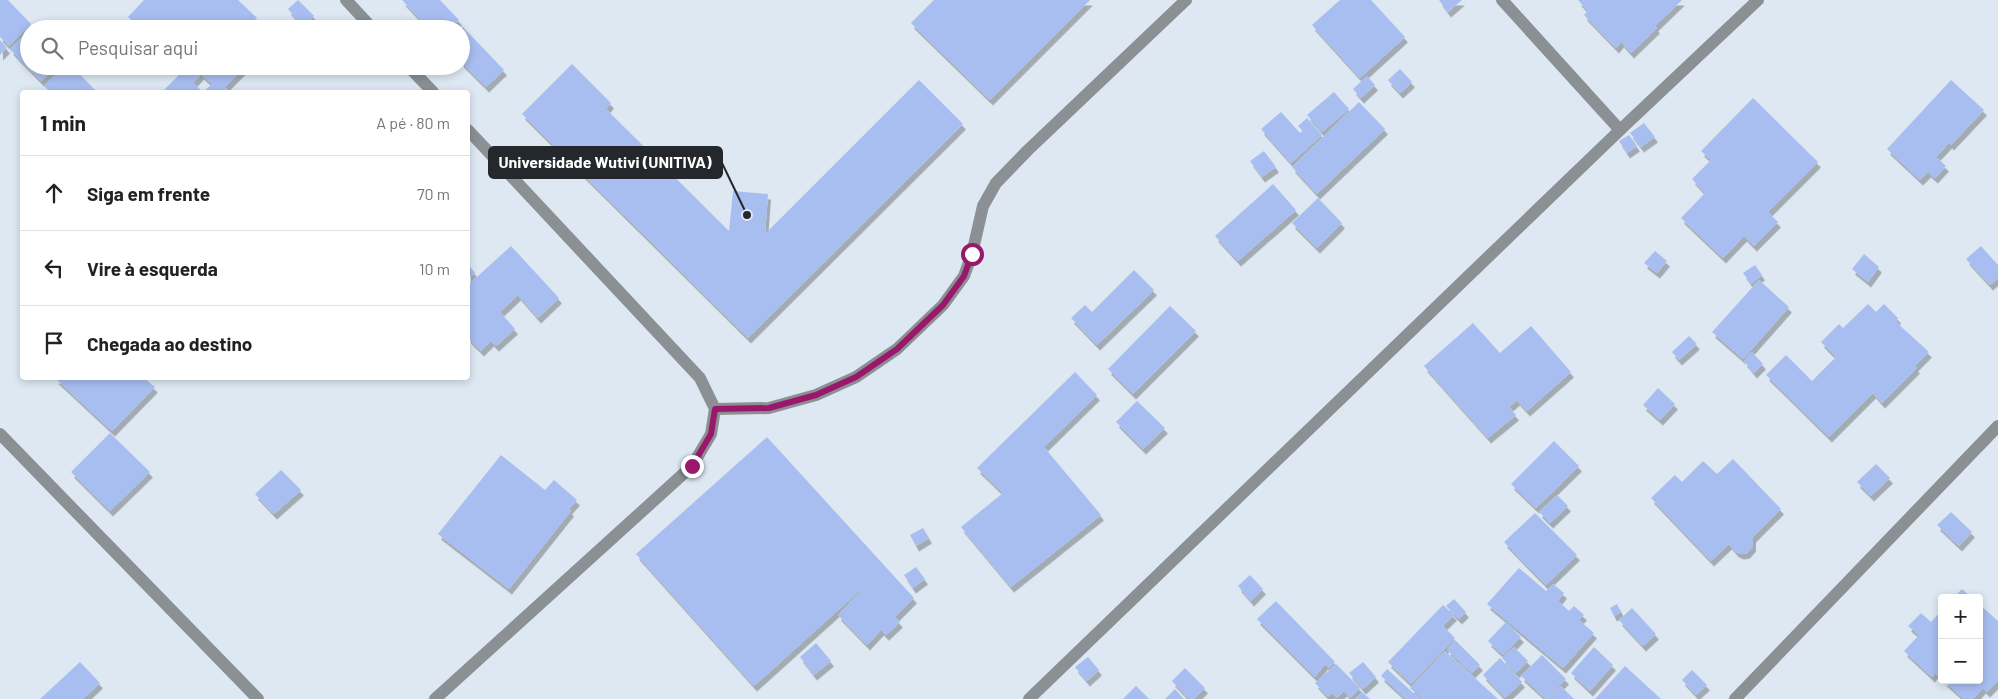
<!DOCTYPE html>
<html lang="pt">
<head>
<meta charset="utf-8">
<style>
  :root { --surface:#fff; --page:#f6f6f6; --text:#222; --muted:#767676; --line:#e0e0e0 }
  body { margin:0; font-family:Barlow,sans-serif; background:var(--page); color:var(--text) }
  .controls { position:absolute; right:15px; bottom:15px; display:grid; overflow:hidden; border-radius:5px; box-shadow:0 2px 8px #0003 }
  .controls button { width:45px; height:45px; display:grid; place-items:center; padding:0; border:0; border-bottom:1px solid var(--line); background:var(--surface); color:var(--text); font:25px sans-serif }
  .stop { position:absolute; width:15px; height:15px; margin:-11px; border:4px solid #9a186c; border-radius:50%; background:#fff }
  .stop.end { background:#9a186c; border-color:#fff; box-shadow:0 1px 5px #0008 }
  .list { margin:0; padding:0; list-style:none }
  h2 { display:flex; justify-content:space-between; align-items:center; height:65px; margin:0; padding:0 20px; font-size:21px }
  h2 small { font-size:16px; font-weight:400; color:var(--muted) }
  .list li { display:grid; grid-template-columns:32px 1fr auto; gap:15px; align-items:center; box-sizing:border-box; height:75px; padding:0 20px; border-top:1px solid var(--line) }
  .list b { display:block; font-size:19px; white-space:nowrap }
  .list em { font-size:16px; font-style:normal; color:var(--muted) }
  .icon { flex:none; width:28px; height:28px; fill:none; stroke:currentColor; stroke-width:2; stroke-linecap:round; stroke-linejoin:round }
  .map { position:relative; flex:none; width:1998px; height:699px; overflow:hidden }
  .search { position:absolute; background:var(--surface); box-shadow:0 2px 8px #0003; left:20px; top:20px; width:450px; height:55px; display:flex; align-items:center; gap:12px; box-sizing:border-box; padding:0 18px; border-radius:28px; color:var(--muted); font-size:19px }
  .panel { position:absolute; background:var(--surface); box-shadow:0 2px 8px #0003; left:20px; top:90px; width:450px; height:290px; border-radius:5px }
  .map>svg:first-child { display:block }
</style>
</head>
<body>
<div class="map">
<svg width="1998" height="699" viewBox="0 0 1998 699">
  <defs>
    <filter id="shadow"><feDropShadow dx="3" dy="5.5" stdDeviation="0" flood-color="#0004"/></filter>
  </defs>
  <rect width="100%" height="100%" fill="#dde8f3"/>
  <g fill="#a8bef0" fill-rule="evenodd" filter="url(#shadow)">
    <polygon points="0,0 8,0 31,24 9,46 0,37"/>
    <polygon points="144,0 238,0 257,18 254,22 261,29 140,29 128,17"/>
    <polygon points="298,0 314,16 302,26 288,9"/>
    <polygon points="402,0 440,0 459,20 450,29 429,29"/>
    <polygon points="934,0 1090,0 990,100 911,23"/>
    <polygon points="1340,0 1371,0 1405,37 1360,78 1312,25"/>
    <polygon points="1439,0 1462,0 1448,12"/>
    <polygon points="1578,0 1682,0 1655,26 1657,28 1631,53 1621,42 1616,48 1584,15 1588,11"/>
    <polygon points="462,26 504,70 486,87 461,62"/>
    <polygon points="29,31 29,66 57,66 41,81 10,49"/>
    <polygon points="0,40 7,48 0,55"/>
    <polygon points="572,64 611,103 606,109 729,231 733,191 768,194 765,234 919,80 963,124 748,338 522,114"/>
    <polygon points="64,66 72,66 96,91 94,92 50,92 44,86"/>
    <path d="M 178,66 L 246,66 L 225,87 L 230,92 L 162,92 L 183,71 ZM 201,74 L 212,84 L 203,92 L 193,83 Z"/>
    <polygon points="1400,69 1412,82 1400,93 1388,80"/>
    <polygon points="1367,76 1375,85 1361,98 1353,89"/>
    <polygon points="1951,80 1984,110 1951,145 1949,143 1936,157 1946,166 1935,178 1928,172 1920,180 1887,149"/>
    <polygon points="1334,92 1349,109 1322,132 1307,115"/>
    <polygon points="1753,98 1818,162 1768,212 1778,222 1754,246 1744,236 1723,258 1681,218 1705,193 1692,179 1711,160 1701,151"/>
    <polygon points="1359,102 1385,129 1317,194 1292,167"/>
    <polygon points="1281,112 1300,133 1303,131 1298,126 1307,118 1322,135 1291,163 1261,129"/>
    <polygon points="1644,123 1655,137 1641,147 1630,133"/>
    <polygon points="1629,135 1637,146 1627,153 1619,141"/>
    <polygon points="1264,151 1276,167 1262,177 1250,161"/>
    <polygon points="1273,184 1296,210 1238,261 1215,236"/>
    <polygon points="1318,198 1342,223 1317,248 1292,223"/>
    <polygon points="511,246 559,298 538,318 518,295 500,312 515,329 496,346 491,341 481,351 468,338 468,285"/>
    <polygon points="1981,246 1998,265 1998,278 1990,285 1966,259"/>
    <polygon points="1655,251 1667,261 1657,273 1644,263"/>
    <polygon points="1864,254 1879,267 1868,282 1852,269"/>
    <polygon points="468,264 475,273 468,280"/>
    <polygon points="1755,265 1762,275 1751,284 1743,273"/>
    <polygon points="1134,270 1154,290 1097,345 1071,318 1085,305 1092,312"/>
    <polygon points="1759,280 1789,307 1743,359 1712,332"/>
    <polygon points="1868,304 1876,312 1884,304 1898,318 1896,322 1929,352 1915,366 1917,368 1882,403 1873,393 1829,437 1766,375 1786,355 1812,381 1836,357 1821,342 1839,324 1843,328"/>
    <polygon points="1170,306 1196,331 1133,394 1108,369"/>
    <polygon points="1473,323 1500,353 1531,326 1571,372 1527,411 1517,400 1509,407 1516,415 1488,438 1424,366"/>
    <polygon points="1689,336 1697,344 1679,360 1672,352"/>
    <polygon points="1752,352 1763,364 1754,373 1744,361"/>
    <polygon points="1075,372 1097,395 1044,447 1101,515 1011,587 961,527 1003,493 977,468"/>
    <polygon points="55,378 144,378 155,387 112,431"/>
    <polygon points="1658,388 1675,404 1660,420 1643,405"/>
    <polygon points="1137,401 1165,428 1143,449 1116,422"/>
    <polygon points="110,433 150,472 110,511 71,472"/>
    <polygon points="767,437 914,598 895,617 900,622 886,635 881,630 867,645 838,615 877,575 754,686 636,554"/>
    <polygon points="1554,441 1579,466 1536,508 1511,484"/>
    <polygon points="501,455 545,490 554,480 577,500 569,509 571,511 509,589 438,534"/>
    <polygon points="1733,459 1781,509 1753,537 1753,546 1747,553 1741,554 1736,552 1729,544 1711,561 1651,498 1675,475 1682,482 1703,461 1717,474"/>
    <polygon points="1876,464 1890,478 1871,496 1857,482"/>
    <polygon points="281,470 301,490 274,514 255,494"/>
    <polygon points="1557,495 1568,506 1550,523 1539,512"/>
    <polygon points="1951,512 1972,532 1959,546 1937,525"/>
    <polygon points="1535,513 1577,555 1546,585 1504,542"/>
    <polygon points="923,528 929,538 916,546 910,535"/>
    <polygon points="916,567 925,579 913,588 904,575"/>
    <polygon points="1519,568 1546,591 1553,584 1564,593 1558,601 1569,611 1574,606 1584,615 1579,620 1594,633 1563,668 1487,604"/>
    <polygon points="1250,575 1263,589 1251,601 1238,586"/>
    <polygon points="1962,589 1972,598 1953,598"/>
    <polygon points="1454,599 1466,612 1459,619 1446,606"/>
    <polygon points="1276,601 1335,662 1329,668 1325,664 1315,677 1257,619"/>
    <polygon points="1617,604 1621,612 1614,616 1610,608"/>
    <polygon points="1979,604 1998,621 1998,681 1987,692 1983,688 1973,699 1964,699 1943,680 1979,680"/>
    <polygon points="1443,605 1454,615 1443,626 1455,638 1411,684 1388,662"/>
    <polygon points="1632,608 1656,634 1643,646 1619,620"/>
    <polygon points="1942,610 1942,679 1935,673 1932,677 1904,651 1919,635 1908,626 1921,613 1931,622"/>
    <polygon points="1506,622 1521,637 1503,655 1488,641"/>
    <polygon points="1455,640 1480,665 1472,673 1447,650"/>
    <polygon points="816,643 831,661 814,675 800,657"/>
    <polygon points="1514,647 1528,661 1516,673 1502,658"/>
    <polygon points="1594,647 1613,665 1590,691 1571,673"/>
    <polygon points="1445,651 1498,699 1423,699 1410,688"/>
    <polygon points="1542,655 1566,679 1546,699 1521,676"/>
    <polygon points="1088,657 1099,670 1087,681 1075,667"/>
    <polygon points="1500,658 1522,682 1505,698 1483,675"/>
    <polygon points="80,662 100,683 83,699 40,699"/>
    <polygon points="1363,662 1376,677 1363,689 1349,673"/>
    <polygon points="1336,664 1360,688 1350,698 1344,691 1337,698 1332,693 1328,697 1315,683"/>
    <polygon points="1625,666 1661,699 1595,699"/>
    <polygon points="1185,668 1205,688 1194,699 1189,699 1172,681"/>
    <polygon points="1387,669 1420,699 1406,699 1381,676"/>
    <polygon points="1692,670 1707,685 1696,695 1682,680"/>
    <polygon points="1136,686 1149,699 1123,699"/>
    <polygon points="1561,686 1574,699 1547,699"/>
    <polygon points="1175,689 1184,699 1165,699"/>
    <polygon points="1362,692 1370,699 1355,699"/>
  </g>
  <g fill="none" stroke-linecap="round" stroke-linejoin="round">
    <g stroke="#8a9093" stroke-width="12">
      <polyline points="346,0 373,29"/>
      <polyline points="408,66 433,92"/>
      <polyline points="1620,130 1758,0"/>
      <polyline points="715,409 769,408 816,395 856,377 897,349 943,305 964,276 972,254 983,206 996,183 1027,151 1186,0"/>
      <polyline points="0,434 258,699"/>
      <polyline points="435,699 692,466 711,434 715,409 700,378 468,130"/>
      <polyline points="1029,699 1620,130 1502,0"/>
      <polyline points="1735,699 1998,426"/>
    </g>
  </g>
  <g fill="none" stroke-linecap="round" stroke-linejoin="round">
    <polyline stroke="#9a186c" stroke-width="6" points="692,466 711,434 715,409 769,408 816,395 856,377 897,349 943,305 964,276 972,254"/>
  </g>
  <path fill="none" stroke="#24282c" stroke-width="2" d="M747 215L722 163"/>
  <circle fill="#24282c" stroke="#dde8f3" stroke-width="2" cx="747" cy="215" r="5"/>
  <rect fill="#24282c" stroke="#24282c" stroke-width="2" x="489" y="147" width="233" height="31" rx="5"/>
  <g font-size="16" text-anchor="middle" font-weight="bold" fill="#fff">
    <text x="605" y="168">Universidade Wutivi (UNITIVA)</text>
  </g>
</svg>
<div class="controls">
<button>+</button>
<button>−</button>
</div>
<div class="stop" style="left:972px;top:254px"></div>
<div class="stop end" style="left:692px;top:466px"></div>
<div class="search"><svg class="icon" aria-label="search" viewBox="0 0 24 24"><circle cx="10" cy="10" r="6"/><path d="M15 15l6 6"/></svg>Pesquisar aqui</div>
<section class="panel">
<h2>1 min<small>A pé · 80 m</small></h2>
<ul class="list">
<li><svg class="icon" aria-label="ahead" viewBox="0 0 24 24"><path d="M12 20V5M6 11l6-6 6 6"/></svg><div><b>Siga em frente</b></div><em>70 m</em></li>
<li><svg class="icon" aria-label="left" viewBox="0 0 24 24"><path d="M17 20v-9H6M10 6l-5 5 5 5"/></svg><div><b>Vire à esquerda</b></div><em>10 m</em></li>
<li><svg class="icon" aria-label="arrive" viewBox="0 0 24 24"><path d="M6 21V4h12l-3 4 3 4H6"/></svg><div><b>Chegada ao destino</b></div></li>
</ul>
</section>
</div>
</body>
</html>
